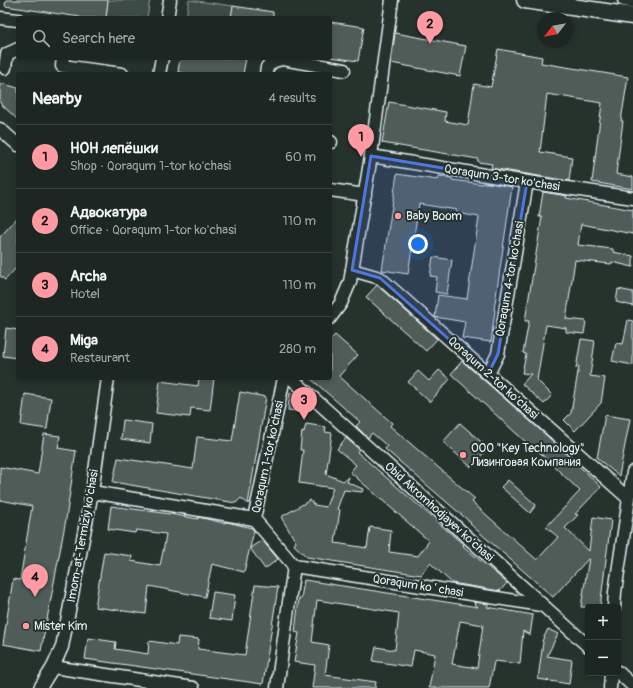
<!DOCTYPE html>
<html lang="en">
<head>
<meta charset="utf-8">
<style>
  :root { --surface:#1c2622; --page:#252e2a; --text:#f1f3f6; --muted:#a0a5a5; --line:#3a4340; --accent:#ff9aa2 }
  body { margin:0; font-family:Pangolin,sans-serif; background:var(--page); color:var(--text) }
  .controls { position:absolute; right:12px; bottom:12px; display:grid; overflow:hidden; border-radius:4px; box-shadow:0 2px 6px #0003 }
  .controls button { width:36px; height:36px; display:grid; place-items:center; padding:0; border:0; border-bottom:1px solid var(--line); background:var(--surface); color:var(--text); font:20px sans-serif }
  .compass { position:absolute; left:537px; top:12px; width:36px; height:36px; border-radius:50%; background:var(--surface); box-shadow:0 2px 6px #0003; rotate:239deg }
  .you { position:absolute; left:418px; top:244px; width:14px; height:14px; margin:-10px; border:3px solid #fff; border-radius:50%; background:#1a73e8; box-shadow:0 0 0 6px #1a73e833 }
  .badge { display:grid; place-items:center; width:26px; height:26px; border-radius:50%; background:var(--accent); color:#111; font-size:13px; font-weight:700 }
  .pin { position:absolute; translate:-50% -33px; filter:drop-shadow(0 1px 2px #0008) }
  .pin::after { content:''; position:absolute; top:21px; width:14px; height:12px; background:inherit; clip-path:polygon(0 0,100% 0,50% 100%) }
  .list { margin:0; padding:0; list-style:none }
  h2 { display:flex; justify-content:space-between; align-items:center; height:52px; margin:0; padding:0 16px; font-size:17px }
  h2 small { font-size:13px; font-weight:400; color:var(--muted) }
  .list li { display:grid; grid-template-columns:26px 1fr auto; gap:12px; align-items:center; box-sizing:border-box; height:64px; padding:0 16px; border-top:1px solid var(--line) }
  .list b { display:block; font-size:15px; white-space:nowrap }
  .list p { margin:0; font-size:13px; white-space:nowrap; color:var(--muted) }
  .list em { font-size:13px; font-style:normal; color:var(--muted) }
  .icon { flex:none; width:22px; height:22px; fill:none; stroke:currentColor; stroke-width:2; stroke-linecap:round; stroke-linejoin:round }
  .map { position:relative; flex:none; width:633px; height:688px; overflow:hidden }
  .search { position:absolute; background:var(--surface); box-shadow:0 2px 6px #0003; left:16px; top:16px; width:316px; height:44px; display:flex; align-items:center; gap:10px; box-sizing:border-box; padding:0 14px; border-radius:4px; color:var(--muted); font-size:15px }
  .panel { position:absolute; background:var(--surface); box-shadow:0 2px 6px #0003; left:16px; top:72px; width:316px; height:308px; border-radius:4px }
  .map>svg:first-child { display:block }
</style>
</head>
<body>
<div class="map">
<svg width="633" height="688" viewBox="0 0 633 688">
  <rect width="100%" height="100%" fill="#26332d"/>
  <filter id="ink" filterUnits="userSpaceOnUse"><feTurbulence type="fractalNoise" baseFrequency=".025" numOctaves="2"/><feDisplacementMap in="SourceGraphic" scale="8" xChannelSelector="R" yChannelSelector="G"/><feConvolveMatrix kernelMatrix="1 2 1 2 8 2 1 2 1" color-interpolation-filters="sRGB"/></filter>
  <g filter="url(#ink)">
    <g fill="#3e4b47" stroke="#939ea0">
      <polygon points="108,0 150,0 147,18 106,18"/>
      <polygon points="189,0 233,6 231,18 186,18"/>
    </g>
    <g fill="#505c59" stroke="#e8f1f8" fill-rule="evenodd">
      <polygon points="6,0 108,0 106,18 79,18 80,17 5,6"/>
      <polygon points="233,6 273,12 273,18 231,18"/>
      <polygon points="330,22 364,27 358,61 330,57"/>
      <polygon points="395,33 466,46 460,76 391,63"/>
      <polygon points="498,49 542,57 541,63 628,77 621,121 623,121 616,174 633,177 633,189 592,182 602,103 547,94 540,152 572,157 569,181 491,168 492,164 478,162 478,159 382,143 389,102 446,112 445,121 468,125 474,84 491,87"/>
      <polygon points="180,58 246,58 243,74 187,74 178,72"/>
      <polygon points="0,83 18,88 18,120 0,103"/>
      <polygon points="397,174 438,180 439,176 452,178 452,180 482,184 482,183 490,183 512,187 494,310 495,310 491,342 462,338 465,322 435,317 438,295 467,299 479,217 457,213 457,210 419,204 408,274 382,270"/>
      <polygon points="543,192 567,196 566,198 633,210 633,234 581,224 578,245 613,249 613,252 633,256 633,267 612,262 611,264 575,260 566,319 586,321 584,334 566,332 566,328 546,325 537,380 552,395 544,404 522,384 531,374 522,373 526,354 523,353 529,321 525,321 542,217 539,217"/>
      <polygon points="18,217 18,266 5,280 0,276 0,237"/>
      <polygon points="433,257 452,260 447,294 435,292 437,277 430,276"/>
      <polygon points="377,285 437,339 426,351 366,297"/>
      <polygon points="618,289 633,292 633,306 616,302"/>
      <polygon points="628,320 633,321 633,365 612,361 616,343 623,344"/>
      <polygon points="6,328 18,330 18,358 3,356"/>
      <polygon points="335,335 358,355 339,376 392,423 390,426 475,499 472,502 537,560 558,537 546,527 580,491 537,450 536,451 528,444 451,374 462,361 555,443 601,487 575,514 578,515 565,528 589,551 593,517 611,520 600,607 581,607 589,558 553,597 470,524 471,523 385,449 387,446 372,433 368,438 356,426 360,422 358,420 310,378 330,378 330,340"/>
      <polygon points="581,339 595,341 590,376 605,378 601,403 575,431 564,420 571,413 579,366 576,369"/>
      <polygon points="439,370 450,379 430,402 408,382 418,371 429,381"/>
      <polygon points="199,378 214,378 210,410 191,408 190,417 156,413 160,381 198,386"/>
      <polygon points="240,392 266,397 248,504 241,498 236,503 113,482 118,458 193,469 197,437 232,441"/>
      <polygon points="290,392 304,400 303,412 288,410"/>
      <polygon points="25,394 51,398 47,429 21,425"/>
      <polygon points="605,415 630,419 619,476 597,458"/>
      <polygon points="123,420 152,424 150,443 121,439"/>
      <polygon points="460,423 488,448 471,467 443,442"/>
      <polygon points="306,424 326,427 325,432 332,433 326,474 343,481 349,477 347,482 363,489 362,492 344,490 337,509 340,510 335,543 367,548 370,527 391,530 389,552 418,556 429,541 350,472 356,465 337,449 346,438 359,449 357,452 464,545 463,546 507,583 500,591 452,583 430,563 421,575 307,557 294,545 296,542 281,517 310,500 314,505 326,507 333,488 299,483 303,450 300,450 302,431 304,432"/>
      <polygon points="44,434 60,436 58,448 76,451 66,519 41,651 3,644 13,579 20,580 32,506 0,500 0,467 38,474"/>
      <polygon points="508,480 536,505 530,513 501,487"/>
      <polygon points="111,506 170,514 198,519 198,517 224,523 227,522 252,528 254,531 244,572 212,564 205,597 149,586 146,614 95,607 104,552 132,556 131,561 160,566 164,546 166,534 136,530 135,533 108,529"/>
      <polygon points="262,540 278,559 265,569 250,548"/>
      <path d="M 304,580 L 478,607 L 473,602 L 489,604 L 487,607 L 533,615 L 530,635 L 523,631 L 520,664 L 495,661 L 494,662 L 489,688 L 429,688 L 435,654 L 414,650 L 411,667 L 373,661 L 376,647 L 395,650 L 399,613 L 317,600 L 312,642 L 329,645 L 325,675 L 376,682 L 375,688 L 312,688 L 315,665 L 294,662 L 299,633 L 295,632 L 299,598 L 301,599 ZM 460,621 L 483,625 L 477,668 L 452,664 Z"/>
      <polygon points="255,585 278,587 263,684 85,659 88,638 116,642 115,649 148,654 149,641 177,645 178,637 199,639 198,649 245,655"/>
      <polygon points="213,592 235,595 232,621 209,618"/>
      <polygon points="548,629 558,634 547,656 572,660 569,684 538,679 543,642 542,641"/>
    </g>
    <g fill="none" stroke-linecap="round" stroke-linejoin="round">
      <defs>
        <g id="minor">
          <polyline points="624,0 633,2"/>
          <polyline points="0,18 18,20"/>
          <polyline points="167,18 170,0"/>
          <polyline points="63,58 62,66 122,74"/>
          <polyline points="5,68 7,54 18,49"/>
          <polyline points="159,74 162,58"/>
          <polyline points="266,74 267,67 274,61 283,59 344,70"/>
          <polyline points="0,129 18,145"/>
          <polyline points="330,142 331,142"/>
          <polyline points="371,156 527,182 633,198"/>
          <polyline points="330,190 365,195"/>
          <polyline points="352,270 380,278 628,498"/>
          <polyline points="330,318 341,303 350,282 371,156 392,0"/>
          <polyline points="488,374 498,354 527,182"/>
          <polyline points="291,378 588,646"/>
          <polyline points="92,492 254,519"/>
          <polyline points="294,566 541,605"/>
          <polyline points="614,607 615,592 633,472"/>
          <polyline points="53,667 193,688"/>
          <polyline points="618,672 633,686"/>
          <polyline points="40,688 53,667 62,647 92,492 108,378"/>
          <polyline points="277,688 294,566 254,519 284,378"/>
          <polyline points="610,688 611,673"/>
        </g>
        <polyline id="major" points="525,0 633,16"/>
      </defs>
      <use href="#minor" stroke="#e8f1f8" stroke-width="15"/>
      <use href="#major" stroke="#e8f1f8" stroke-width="19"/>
      <use href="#minor" stroke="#26332d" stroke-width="12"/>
      <use href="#major" stroke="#26332d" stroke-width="16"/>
    </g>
  </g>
  <path fill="#5077e0" fill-opacity="0.2" stroke="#5077e0" stroke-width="3" stroke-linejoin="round" d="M 371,156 L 527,182 L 498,354 L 488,374 L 380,278 L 352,270 Z"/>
  <g fill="#ff9aa2" stroke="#26332d" stroke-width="1.5">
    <circle cx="398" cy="216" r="4"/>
    <circle cx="463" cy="455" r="4"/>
    <circle cx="26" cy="626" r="4"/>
  </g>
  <g text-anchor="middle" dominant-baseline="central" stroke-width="4" stroke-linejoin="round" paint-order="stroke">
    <g font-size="12" fill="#e8f1f8" stroke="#26332d">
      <text transform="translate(502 178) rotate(9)">Qoraqum 3-tor ko'chasi</text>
      <text transform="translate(510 279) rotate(-80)">Qoraqum 4-tor ko'chasi</text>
      <text transform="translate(493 378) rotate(42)">Qoraqum 2-tor ko'chasi</text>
      <text transform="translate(268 457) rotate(-78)">Qoraqum 1-tor ko'chasi</text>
      <text transform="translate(439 512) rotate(42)">Obid Akromhodjayev ko'chasi</text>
      <text transform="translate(83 536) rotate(-80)">Imom-at-Termiziy ko'chasi</text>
      <text transform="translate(418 586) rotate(9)">Qoraqum koʻchasi</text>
    </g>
    <g font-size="12" fill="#e8f1f8" stroke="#26332d" text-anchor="start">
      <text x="406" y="216">Baby Boom</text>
      <text x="471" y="448">OOO "Key Technology"<tspan x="471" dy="14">Лизинговая Компания</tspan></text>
      <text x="34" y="626">Mister Kim</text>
    </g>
  </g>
</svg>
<div class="controls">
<button>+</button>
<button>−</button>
</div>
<svg class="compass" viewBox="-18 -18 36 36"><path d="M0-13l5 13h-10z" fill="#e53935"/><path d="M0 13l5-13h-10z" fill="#a0a5a5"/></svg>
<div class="you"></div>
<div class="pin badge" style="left:361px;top:157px">1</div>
<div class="pin badge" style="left:430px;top:44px">2</div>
<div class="pin badge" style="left:304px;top:420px">3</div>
<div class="pin badge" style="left:35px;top:597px">4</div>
<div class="search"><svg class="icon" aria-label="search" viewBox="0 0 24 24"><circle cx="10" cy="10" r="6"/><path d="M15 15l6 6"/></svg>Search here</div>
<section class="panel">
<h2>Nearby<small>4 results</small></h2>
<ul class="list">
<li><span class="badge">1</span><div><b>НОН лепёшки</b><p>Shop · Qoraqum 1-tor ko'chasi</p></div><em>60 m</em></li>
<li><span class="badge">2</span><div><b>Адвокатура</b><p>Office · Qoraqum 1-tor ko'chasi</p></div><em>110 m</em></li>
<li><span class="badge">3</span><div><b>Archa</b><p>Hotel</p></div><em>110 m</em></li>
<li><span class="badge">4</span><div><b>Miga</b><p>Restaurant</p></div><em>280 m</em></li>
</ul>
</section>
</div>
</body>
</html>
